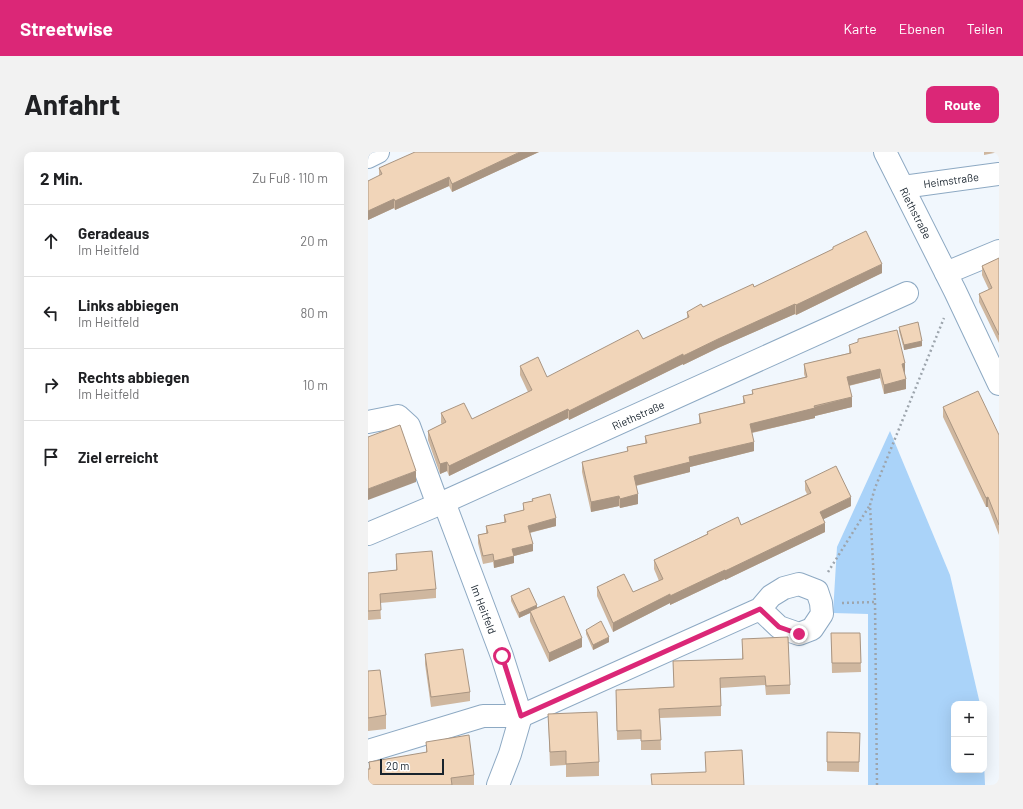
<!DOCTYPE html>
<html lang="de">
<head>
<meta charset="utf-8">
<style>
  :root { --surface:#fff; --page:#f2f2f2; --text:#202124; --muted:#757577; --line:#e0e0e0; --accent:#db2777 }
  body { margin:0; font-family:Barlow,sans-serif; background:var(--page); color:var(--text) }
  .controls { position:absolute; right:12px; bottom:12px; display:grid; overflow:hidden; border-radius:8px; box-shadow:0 4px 16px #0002 }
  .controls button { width:36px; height:36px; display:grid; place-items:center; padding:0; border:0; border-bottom:1px solid var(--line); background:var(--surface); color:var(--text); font:20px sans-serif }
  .scale { position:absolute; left:12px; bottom:10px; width:64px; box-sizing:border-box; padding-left:4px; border:2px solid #18232d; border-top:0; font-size:11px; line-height:14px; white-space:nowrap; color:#18232d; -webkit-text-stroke:3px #fff; paint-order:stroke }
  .stop { position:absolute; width:12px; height:12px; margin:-9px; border:3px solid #db2777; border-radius:50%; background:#fff }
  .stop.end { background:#db2777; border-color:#fff; box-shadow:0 1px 4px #0008 }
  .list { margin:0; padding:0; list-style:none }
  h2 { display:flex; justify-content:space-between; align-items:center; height:52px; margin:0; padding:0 16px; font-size:17px }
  h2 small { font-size:13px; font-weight:400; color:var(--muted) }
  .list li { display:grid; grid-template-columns:26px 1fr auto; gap:12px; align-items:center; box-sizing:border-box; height:72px; padding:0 16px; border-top:1px solid var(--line) }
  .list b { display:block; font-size:15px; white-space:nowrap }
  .list p { margin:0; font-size:13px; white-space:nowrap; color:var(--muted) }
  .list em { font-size:13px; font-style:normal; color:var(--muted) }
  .icon { flex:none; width:22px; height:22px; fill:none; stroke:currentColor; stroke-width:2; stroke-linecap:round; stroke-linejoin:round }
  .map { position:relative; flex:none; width:631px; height:633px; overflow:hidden; border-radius:8px }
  header { display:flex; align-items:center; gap:24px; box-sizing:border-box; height:56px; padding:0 20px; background:var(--accent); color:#fff }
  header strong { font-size:19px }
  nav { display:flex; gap:22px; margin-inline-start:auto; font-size:14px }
  .intro { display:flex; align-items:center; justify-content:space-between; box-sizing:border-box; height:96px; padding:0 24px }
  h1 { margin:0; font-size:28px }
  .button { padding:10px 18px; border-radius:8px; background:var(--accent); color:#fff; font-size:14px; font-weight:700 }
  main { display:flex; gap:24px; padding:0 24px }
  aside { flex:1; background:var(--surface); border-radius:8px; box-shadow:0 4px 16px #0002 }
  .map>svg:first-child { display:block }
</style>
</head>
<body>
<header>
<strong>Streetwise</strong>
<nav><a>Karte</a><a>Ebenen</a><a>Teilen</a></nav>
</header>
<div class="intro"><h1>Anfahrt</h1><a class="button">Route</a></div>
<main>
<aside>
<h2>2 Min.<small>Zu Fuß · 110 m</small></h2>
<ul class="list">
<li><svg class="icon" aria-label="ahead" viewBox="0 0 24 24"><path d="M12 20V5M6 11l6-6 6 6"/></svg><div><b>Geradeaus</b><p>Im Heitfeld</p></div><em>20 m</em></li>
<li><svg class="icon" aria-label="left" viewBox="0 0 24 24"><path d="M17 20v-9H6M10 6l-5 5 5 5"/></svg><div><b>Links abbiegen</b><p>Im Heitfeld</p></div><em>80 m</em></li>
<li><svg class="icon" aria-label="right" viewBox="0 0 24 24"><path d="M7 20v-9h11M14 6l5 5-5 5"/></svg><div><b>Rechts abbiegen</b><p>Im Heitfeld</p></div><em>10 m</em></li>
<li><svg class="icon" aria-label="arrive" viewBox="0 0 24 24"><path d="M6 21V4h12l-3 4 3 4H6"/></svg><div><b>Ziel erreicht</b></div></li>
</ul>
</aside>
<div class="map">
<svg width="631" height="633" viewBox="0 0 631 633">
  <rect width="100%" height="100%" fill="#f1f7fd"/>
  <polygon fill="#aad3f9" points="522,279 582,423 612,552 586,552 586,618 616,618 616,610 617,633 500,633 500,462 465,461 469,395"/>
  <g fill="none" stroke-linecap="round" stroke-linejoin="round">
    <defs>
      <g id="minor">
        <polyline points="517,0 587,139 631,232"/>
        <polyline points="0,5 10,0"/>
        <polyline points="535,35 631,22"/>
        <polyline points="578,121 631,99"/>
        <polyline points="0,270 30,264 41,274 70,353"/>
        <polyline points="76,350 134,504 153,564 142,602 130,633"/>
        <polyline points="0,382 76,350 539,141"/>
        <polyline points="0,599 115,564 153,564 392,457 403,444 416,436 431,432 449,439 453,451 454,462 444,477 431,482 411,475 392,457"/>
      </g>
    </defs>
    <use href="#minor" stroke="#8da9c3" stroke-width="24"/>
    <g stroke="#9da5ad" stroke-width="2.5" stroke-dasharray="2 3" stroke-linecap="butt">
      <polyline points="460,420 502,353"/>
      <polyline points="474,451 507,450"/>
      <polyline points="509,633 507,450 502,353 507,336 576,166"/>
    </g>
    <use href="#minor" stroke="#fff" stroke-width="22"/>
  </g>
  <g fill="#cfb79f">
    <polygon points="171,0 84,40 81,34 27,58 26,56 0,68 0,29 11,24 11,16"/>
    <polygon points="616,0 631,0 616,3"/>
    <polygon points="465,95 514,121 428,163 427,162 350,196 315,213 315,212 201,268 200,266 81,324 79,319 72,322 60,288 60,279 74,272 73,271 73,261 104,267 160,240 152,223 152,214 179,225 275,187 319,166 319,160 335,155 386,135 465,97"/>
    <polygon points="631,106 631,191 611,150 611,142 621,138 614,123 614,114"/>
    <polygon points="531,175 554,194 536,198 531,179"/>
    <polygon points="490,187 537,221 536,221 538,237 516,242 512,226 481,234 484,255 447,264 447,266 384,281 386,299 322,315 322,320 268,334 270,352 252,356 251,354 223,360 214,320 214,310 259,300 259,295 277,291 277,284 331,272 331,262 375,251 375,244 384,242 384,238 437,225 436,222 436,212 481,201 481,193 490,191"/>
    <polygon points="575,255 631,283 631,383 620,355 618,355 575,265"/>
    <polygon points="437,329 483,354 455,367 457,380 357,428 357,427 302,453 302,451 245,480 229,444 229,435 265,440 291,429 286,417 286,408 339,382 339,380 373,373 439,342 437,338"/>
    <polygon points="164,347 188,374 162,381 165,399 146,404 146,411 126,416 125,410 115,412 110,391 110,383 118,381 118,374 136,370 136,363 155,358 155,351 164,349"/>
    <polygon points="28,402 68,437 68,446 12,451 13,467 0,468 0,421 28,418"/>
    <polygon points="143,444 169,456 214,495 181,510 162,469 162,461 151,466 143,449"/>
    <polygon points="218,478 241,490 225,498 218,482"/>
    <polygon points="463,481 492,481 493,520 464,521"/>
    <polygon points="374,487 422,533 422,542 398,543 397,533 353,536 353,564 292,566 293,598 273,598 273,587 249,588 248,538 306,535 305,509 374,507"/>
    <polygon points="57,502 102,540 102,549 63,555 57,512"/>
    <polygon points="0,519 18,563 18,577 0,579"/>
    <polygon points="180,562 231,610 231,624 198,625 198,613 182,614"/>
    <polygon points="459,580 492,581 491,620 459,619"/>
    <polygon points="58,590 106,623 106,633 0,633 1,610 58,601"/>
  </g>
  <g fill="#a99582">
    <polygon points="152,0 171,0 84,40 84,32"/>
    <polygon points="81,25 81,34 27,58 27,49"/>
    <polygon points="26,47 26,56 0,68 0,59"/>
    <polygon points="514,112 514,121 428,163 428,153"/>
    <polygon points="427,152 427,162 350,196 315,213 315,204 350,187"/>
    <polygon points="554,189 554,194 536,198 536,193"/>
    <polygon points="315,202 315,212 201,268 201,259"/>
    <polygon points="537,211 537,221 534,221 534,212"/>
    <polygon points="512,217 512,226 479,234 479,225"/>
    <polygon points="538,227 538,237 516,242 516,233"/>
    <polygon points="484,245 484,255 447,264 447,266 382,281 382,272"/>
    <polygon points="200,257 200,266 81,324 81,314"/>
    <polygon points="386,290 386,299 322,315 322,320 266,334 266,324 321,305"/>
    <polygon points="79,310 79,319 72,322 72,312"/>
    <polygon points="48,319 48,330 0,348 0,337"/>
    <polygon points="270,342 270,352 252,356 252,347"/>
    <polygon points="251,344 251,354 223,360 223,350"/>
    <polygon points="483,345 483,354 452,369 452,360"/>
    <polygon points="620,345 620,355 618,355 618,346"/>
    <polygon points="188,366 188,374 160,381 160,374"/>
    <polygon points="457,371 457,380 357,428 357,419"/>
    <polygon points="165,392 165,399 146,404 146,411 126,416 126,409 144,397"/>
    <polygon points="357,418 357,427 302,453 302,444"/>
    <polygon points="302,442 302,451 245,480 245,471"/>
    <polygon points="169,453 169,458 162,459 162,461 151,466 151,461"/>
    <polygon points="241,485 241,490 225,498 225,493"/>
    <polygon points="214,486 214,495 181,510 181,501"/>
  </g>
  <g fill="#f1d5b9" stroke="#a99582">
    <polygon points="47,0 152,0 84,32 81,25 27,49 26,47 0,59 0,29 14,22 11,16"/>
    <polygon points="498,79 514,112 428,153 427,152 350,187 315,204 315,202 201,259 200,257 81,314 79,310 72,312 60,279 78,270 73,261 96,251 104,267 164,238 152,214 170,205 179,225 270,178 275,187 321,165 319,160 333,152 335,155 385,132 386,135 465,97 465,95"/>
    <polygon points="631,106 631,183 611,142 624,136 614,114"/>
    <polygon points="550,170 554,189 536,193 531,175"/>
    <polygon points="529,178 537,211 534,212 538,227 516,233 512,217 479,225 484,245 446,254 447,256 382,272 386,290 321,305 322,310 266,324 270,342 252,347 251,344 223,350 214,310 260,299 259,295 279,291 277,284 333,271 331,262 377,251 375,244 385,242 384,238 439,225 436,212 483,201 481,193 490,190 490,187"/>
    <polygon points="610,239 631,283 631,373 620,345 618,346 575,255"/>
    <polygon points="32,273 48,319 0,337 0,285"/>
    <polygon points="468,314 483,345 452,360 457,371 357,419 357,418 302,444 302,442 245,471 229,435 256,422 265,440 295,427 286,408 340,382 339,380 370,365 373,373 443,341 437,329"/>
    <polygon points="182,342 188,366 160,374 165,392 144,397 146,404 126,409 125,402 115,404 110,383 120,381 118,374 138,370 136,363 156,358 155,351 165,349 164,347"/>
    <polygon points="64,399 68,437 12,442 13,458 0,459 0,421 29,418 28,402"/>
    <polygon points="161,436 169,453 151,461 143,444"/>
    <polygon points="196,444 214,486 181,501 162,459"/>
    <polygon points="233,469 241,485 225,493 218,478"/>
    <polygon points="463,481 492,481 493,511 464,511"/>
    <polygon points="420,485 422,533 398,534 397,524 352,526 353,554 291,557 293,588 273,589 273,578 249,579 248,538 306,535 305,509 375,507 374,487"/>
    <polygon points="95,497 102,540 63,545 57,502"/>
    <polygon points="12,518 18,563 0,566 0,519"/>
    <polygon points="229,560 231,610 198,612 198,599 182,600 180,562"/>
    <polygon points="459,580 492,581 491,610 459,610"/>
    <polygon points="101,583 106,623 83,626 84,633 0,633 0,617 2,617 1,610 59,600 58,590"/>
    <polygon points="374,598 376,633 284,633 283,622 338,620 337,600"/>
  </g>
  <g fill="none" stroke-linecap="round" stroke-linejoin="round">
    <polyline stroke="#db2777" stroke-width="5" points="134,504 153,564 392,457 411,475 431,482"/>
  </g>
  <g text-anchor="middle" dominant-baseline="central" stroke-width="3.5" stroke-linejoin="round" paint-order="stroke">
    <g font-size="11" fill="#18232d" stroke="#fff">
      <text transform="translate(583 28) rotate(-8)">Heimstraße</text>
      <text transform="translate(548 61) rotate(63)">Riethstraße</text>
      <text transform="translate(270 263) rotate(-24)">Riethstraße</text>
      <text transform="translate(116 457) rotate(69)">Im Heitfeld</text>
    </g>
  </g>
</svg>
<div class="controls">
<button>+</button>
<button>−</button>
</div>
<div class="scale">20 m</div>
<div class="stop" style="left:134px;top:504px"></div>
<div class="stop end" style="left:431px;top:482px"></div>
</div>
</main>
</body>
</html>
